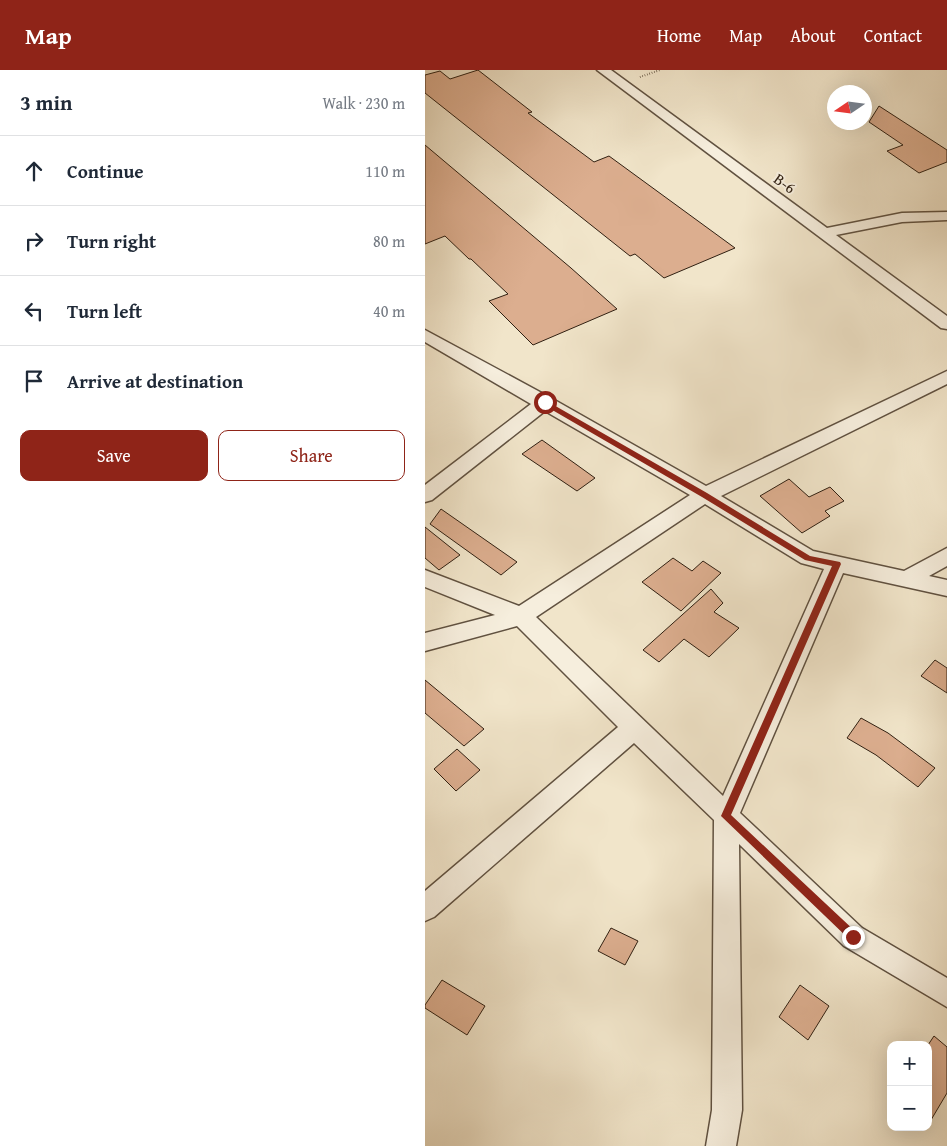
<!DOCTYPE html>
<html lang="en">
<head>
<meta charset="utf-8">
<style>
  :root { --surface:#fff; --page:#f2f2f3; --text:#1f2937; --muted:#747a83; --line:#e0e1e3; --accent:#8f2418 }
  body { margin:0; font-family:"Gentium Book Plus",serif; background:var(--page); color:var(--text) }
  .controls { position:absolute; right:15px; bottom:15px; display:grid; overflow:hidden; border-radius:10px; box-shadow:0 5px 20px #0002 }
  .controls button { width:45px; height:45px; display:grid; place-items:center; padding:0; border:0; border-bottom:1px solid var(--line); background:var(--surface); color:var(--text); font:25px sans-serif }
  .compass { position:absolute; left:402px; top:15px; width:45px; height:45px; border-radius:50%; background:var(--surface); box-shadow:0 5px 20px #0002; rotate:257deg }
  .stop { position:absolute; width:15px; height:15px; margin:-11px; border:4px solid #8f2418; border-radius:50%; background:#fff }
  .stop.end { background:#8f2418; border-color:#fff; box-shadow:0 1px 5px #0008 }
  .list { margin:0; padding:0; list-style:none }
  h2 { display:flex; justify-content:space-between; align-items:center; height:65px; margin:0; padding:0 20px; font-size:21px }
  h2 small { font-size:16px; font-weight:400; color:var(--muted) }
  .list li { display:grid; grid-template-columns:32px 1fr auto; gap:15px; align-items:center; box-sizing:border-box; height:70px; padding:0 20px; border-top:1px solid var(--line) }
  .list b { display:block; font-size:19px; white-space:nowrap }
  .list em { font-size:16px; font-style:normal; color:var(--muted) }
  .actions { display:flex; gap:10px; padding:15px 20px }
  .actions a { flex:1; padding:11px 0; border:1px solid var(--accent); border-radius:10px; text-align:center; font-size:18px; color:var(--accent) }
  .actions .main { background:var(--accent); color:#fff }
  .icon { flex:none; width:28px; height:28px; fill:none; stroke:currentColor; stroke-width:2; stroke-linecap:round; stroke-linejoin:round }
  .map { position:relative; flex:none; width:522px; height:1076px; overflow:hidden }
  header { display:flex; align-items:center; gap:30px; box-sizing:border-box; height:70px; padding:0 25px; background:var(--accent); color:#fff }
  header strong { font-size:24px }
  nav { display:flex; gap:28px; margin-inline-start:auto; font-size:18px }
  main { display:flex }
  aside { flex:1; background:var(--surface) }
  .map>svg:first-child { display:block }
</style>
</head>
<body>
<header>
<strong>Map</strong>
<nav><a>Home</a><a>Map</a><a>About</a><a>Contact</a></nav>
</header>
<main>
<aside>
<h2>3 min<small>Walk · 230 m</small></h2>
<ul class="list">
<li><svg class="icon" aria-label="ahead" viewBox="0 0 24 24"><path d="M12 20V5M6 11l6-6 6 6"/></svg><div><b>Continue</b></div><em>110 m</em></li>
<li><svg class="icon" aria-label="right" viewBox="0 0 24 24"><path d="M7 20v-9h11M14 6l5 5-5 5"/></svg><div><b>Turn right</b></div><em>80 m</em></li>
<li><svg class="icon" aria-label="left" viewBox="0 0 24 24"><path d="M17 20v-9H6M10 6l-5 5 5 5"/></svg><div><b>Turn left</b></div><em>40 m</em></li>
<li><svg class="icon" aria-label="arrive" viewBox="0 0 24 24"><path d="M6 21V4h12l-3 4 3 4H6"/></svg><div><b>Arrive at destination</b></div></li>
</ul>
<div class="actions"><a class="main">Save</a><a>Share</a></div>
</aside>
<div class="map">
<svg width="522" height="1076" viewBox="0 0 522 1076">
  <rect width="100%" height="100%" fill="#f1e5ca"/>
  <filter id="stains"><feTurbulence type="fractalNoise" baseFrequency=".004" numOctaves="4"/><feColorMatrix values="0 0 0 0 .2 0 0 0 0 .09 0 0 0 0 .02 0 0 0 .5 -.17"/></filter>
  <radialGradient id="worn" r=".72"><stop offset=".6" stop-color="#630" stop-opacity="0"/><stop offset="1" stop-color="#630" stop-opacity=".3"/></radialGradient>
  <g fill="#dcae8f" stroke="#302012">
    <polygon points="53,0 107,42 103,43 169,92 184,86 310,178 239,208 210,184 205,186 0,23 0,5 15,1 25,9"/>
    <polygon points="454,36 522,80 522,92 494,103 462,81 478,75 444,52"/>
    <polygon points="0,75 146,198 192,239 108,275 64,231 83,224 46,189 44,189 20,166 0,174"/>
    <polygon points="117,370 152,395 170,408 152,421 97,384"/>
    <polygon points="364,409 384,427 405,417 419,431 400,441 405,446 377,463 335,426"/>
    <polygon points="16,439 92,492 76,505 5,454"/>
    <polygon points="0,457 35,485 14,500 0,488"/>
    <polygon points="248,488 267,501 278,491 296,503 256,541 217,512"/>
    <polygon points="286,519 298,533 289,542 314,558 284,587 259,569 234,592 218,580"/>
    <polygon points="510,590 522,598 522,623 496,606"/>
    <polygon points="0,610 59,659 39,676 0,643"/>
    <polygon points="436,648 463,663 510,698 493,717 451,685 422,668"/>
    <polygon points="32,679 55,700 31,721 9,699"/>
    <polygon points="186,858 213,871 200,895 173,881"/>
    <polygon points="17,910 60,936 42,965 0,938 0,935"/>
    <polygon points="375,915 404,936 383,970 354,947"/>
    <polygon points="509,966 522,977 522,1023 503,1055 503,975"/>
  </g>
  <g fill="none" stroke-linecap="round" stroke-linejoin="round">
    <defs>
      <g id="minor">
        <polygon points="172,0 186,0 402,158 477,143 522,142 522,150 477,152 411,165 522,246 522,259 516,258"/>
        <path d="M 0,260 L 126,328 L 281,416 L 522,301 L 522,314 L 296,426 L 388,481 L 479,501 L 522,478 L 522,496 L 504,506 L 522,510 L 522,526 L 418,503 L 315,743 L 437,858 L 522,908 L 522,937 L 419,876 L 314,774 L 317,1040 L 311,1076 L 281,1076 L 287,1040 L 289,750 L 209,673 L 9,847 L 0,851 L 0,821 L 193,657 L 92,556 L 0,581 L 0,563 L 70,545 L 0,517 L 0,500 L 94,536 L 265,425 L 120,341 L 7,430 L 0,432 L 0,415 L 106,334 L 0,272 ZM 280,434 L 376,493 L 399,499 L 298,726 L 111,547 Z"/>
      </g>
    </defs>
    <use href="#minor" stroke="#605140" stroke-width="3"/>
    <polyline stroke="#302012" stroke-width="2" stroke-dasharray="0.5 2" stroke-linecap="butt" points="215,7 235,0"/>
    <use href="#minor" fill="#f6eedd" fill-rule="evenodd"/>
  </g>
  <polygon fill="#8f2418" points="120,330 282,423 385,486 415,492 416,494 306,745 432,863 432,870 425,870 296,746 407,496 380,490 277,427 117,334 116,332"/>
  <g text-anchor="middle" dominant-baseline="central" stroke-width="4" stroke-linejoin="round" paint-order="stroke">
    <g font-size="16" fill="#302012" stroke="#f6eedd">
      <text transform="translate(360 113) rotate(36)">B-6</text>
    </g>
  </g>
  <rect width="100%" height="100%" filter="url(#stains)"/>
  <rect width="100%" height="100%" fill="url(#worn)"/>
</svg>
<div class="controls">
<button>+</button>
<button>−</button>
</div>
<svg class="compass" viewBox="-18 -18 36 36"><path d="M0-13l5 13h-10z" fill="#e53935"/><path d="M0 13l5-13h-10z" fill="#747a83"/></svg>
<div class="stop" style="left:120px;top:332px"></div>
<div class="stop end" style="left:428px;top:867px"></div>
</div>
</main>
</body>
</html>
